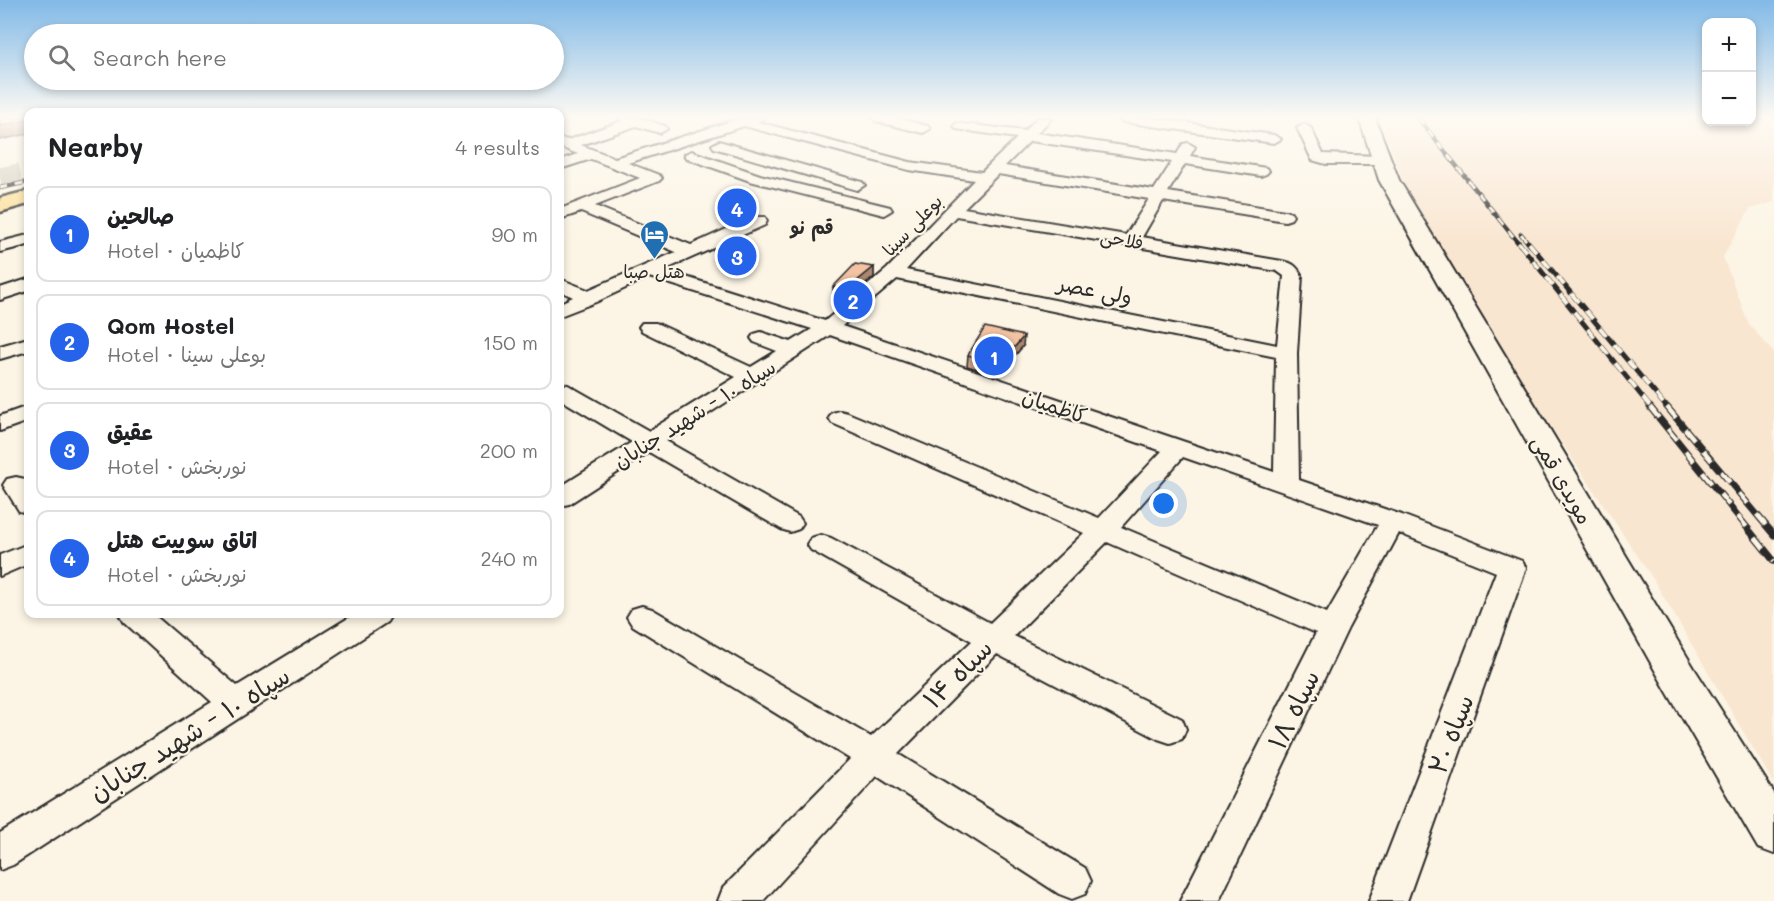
<!DOCTYPE html>
<html lang="en">
<head>
<meta charset="utf-8">
<style>
  :root { --surface:#fff; --page:#f2f2f2; --text:#202124; --muted:#757577; --line:#e0e0e0; --accent:#2563eb }
  body { margin:0; font-family:Mali,"Playpen Sans Arabic",sans-serif; background:var(--page); color:var(--text) }
  .controls { position:absolute; right:18px; top:18px; display:grid; overflow:hidden; border-radius:12px; box-shadow:0 3px 9px #0003 }
  .controls button { width:54px; height:54px; display:grid; place-items:center; padding:0; border:0; border-bottom:2px solid var(--line); background:var(--surface); color:var(--text); font:30px sans-serif }
  .you { position:absolute; left:1164px; top:504px; width:21px; height:21px; margin:-15px; border:4px solid #fff; border-radius:50%; background:#1a73e8; box-shadow:0 0 0 9px #1a73e833 }
  .badge { display:grid; place-items:center; width:39px; height:39px; border-radius:50%; background:var(--accent); color:#fff; font-size:20px; font-weight:700 }
  .pin { position:absolute; translate:-50% -50%; border:3px solid #fff; box-shadow:0 2px 6px #0006 }
  .list { margin:0; padding:0; list-style:none }
  h2 { display:flex; justify-content:space-between; align-items:center; height:78px; margin:0; padding:0 24px; font-size:26px }
  h2 small { font-size:20px; font-weight:400; color:var(--muted) }
  .list li { display:grid; grid-template-columns:39px 1fr auto; gap:18px; align-items:center; box-sizing:border-box; height:96px; margin:0 12px 12px; padding:0 12px; border:2px solid var(--line); border-radius:12px }
  .list b { display:block; font-size:22px; white-space:nowrap }
  .list p { margin:0; font-size:20px; white-space:nowrap; color:var(--muted) }
  .list em { font-size:20px; font-style:normal; color:var(--muted) }
  .icon { flex:none; width:33px; height:33px; fill:none; stroke:currentColor; stroke-width:2; stroke-linecap:round; stroke-linejoin:round }
  .map { position:relative; flex:none; width:1774px; height:901px; overflow:hidden }
  .search { position:absolute; background:var(--surface); box-shadow:0 3px 9px #0003; left:24px; top:24px; width:540px; height:66px; display:flex; align-items:center; gap:15px; box-sizing:border-box; padding:0 21px; border-radius:33px; color:var(--muted); font-size:22px }
  .panel { position:absolute; background:var(--surface); box-shadow:0 3px 9px #0003; left:24px; top:108px; width:540px; height:510px; border-radius:12px }
  .map>svg:first-child { display:block }
</style>
</head>
<body>
<div class="map">
<svg width="1774" height="901" viewBox="0 0 1774 901">
  <rect width="100%" height="100%" fill="#fcf5e5"/>
  <filter id="ink" filterUnits="userSpaceOnUse"><feTurbulence type="fractalNoise" baseFrequency=".0167" numOctaves="2"/><feDisplacementMap in="SourceGraphic" scale="12" xChannelSelector="R" yChannelSelector="G"/><feConvolveMatrix kernelMatrix="1 2 1 2 8 2 1 2 1" color-interpolation-filters="sRGB"/></filter>
  <g filter="url(#ink)">
    <polygon fill="#f9e6d1" points="1380,118 1706,118 1706,122 1752,122 1752,118 1774,118 1774,202 1750,209 1723,257 1749,324 1774,353 1774,784 1653,579 1474,312 1408,195"/>
    <g fill="none" stroke-linecap="round" stroke-linejoin="round">
      <polyline stroke="#d2cdc0" stroke-width="21" stroke-dasharray="21 10" stroke-linecap="butt" points="0,178 28,172"/>
      <defs>
        <g id="minor">
          <path d="M 619,118 L 640,118 L 665,126 L 667,129 L 660,133 L 636,126 L 581,145 L 615,158 L 738,119 L 764,118 L 758,122 L 910,162 L 982,172 L 1017,138 L 956,129 L 954,126 L 956,123 L 1024,131 L 1037,118 L 1052,118 L 1037,133 L 1177,154 L 1183,144 L 1188,143 L 1195,147 L 1190,156 L 1266,168 L 1269,171 L 1266,174 L 1261,176 L 1185,164 L 1168,192 L 1285,211 L 1291,213 L 1293,216 L 1291,219 L 1285,221 L 1163,201 L 1142,237 L 1282,261 C 1293,263 1297,266 1302,276 L 1297,353 L 1299,480 L 1402,515 L 1522,561 L 1526,568 L 1407,901 L 1369,901 L 1496,572 L 1399,533 L 1348,628 L 1219,901 L 1180,901 L 1316,633 L 1107,542 L 1014,636 L 1182,719 L 1186,729 L 1182,739 L 1170,743 L 1158,739 L 997,654 L 898,754 L 1085,868 L 1091,881 L 1085,894 L 1072,899 L 1059,894 L 877,776 L 763,901 L 718,901 L 723,888 L 850,759 L 632,625 L 627,617 L 632,609 L 642,606 L 652,609 L 871,737 L 972,641 L 811,550 L 807,544 L 811,538 L 821,535 L 831,538 L 990,623 L 1084,533 L 832,423 L 829,418 L 832,413 L 840,411 L 848,413 L 1099,518 L 1162,451 L 830,335 L 666,441 L 799,517 L 803,523 L 799,529 L 790,532 L 781,529 L 649,452 L 569,504 L 560,506 L 560,487 L 632,442 L 560,399 L 560,384 L 568,385 L 649,431 L 736,377 L 642,331 L 639,327 L 642,323 L 656,323 L 751,367 L 777,351 L 754,342 L 751,338 L 754,334 L 761,332 L 791,342 L 812,329 L 649,277 L 596,302 L 560,316 L 560,303 L 573,297 L 560,291 L 560,279 L 588,290 L 676,252 L 581,212 L 560,219 L 560,209 L 640,178 L 591,159 L 560,169 L 560,160 L 578,154 L 560,147 L 560,138 L 568,140 L 622,121 ZM 744,126 L 909,170 L 974,180 L 887,269 L 825,321 L 664,270 L 765,225 L 767,221 L 765,217 L 753,217 L 691,245 L 595,206 L 659,181 L 662,178 L 659,175 L 628,163 ZM 1030,141 L 1172,162 L 1154,190 L 1005,166 ZM 998,174 L 1149,199 L 1126,235 L 964,208 ZM 956,216 L 1277,271 L 1284,276 L 1277,345 L 906,270 ZM 897,279 L 1276,357 L 1274,472 L 842,326 ZM 1183,457 L 1378,525 L 1327,613 L 1121,527 Z"/>
          <polygon points="873,118 896,118 928,126 930,129 923,133 875,121"/>
          <polygon points="1116,118 1152,118 1274,135 1281,139 1274,143 1123,122"/>
          <polygon points="1304,124 1311,128 1323,154 1381,156 1388,160 1381,164 1326,164 1312,160 1297,128"/>
          <polygon points="719,141 862,182 865,185 857,190 714,148 712,145"/>
          <polygon points="691,151 760,175 890,207 892,210 884,215 750,181 686,158 684,155"/>
          <polygon points="28,235 28,245 0,252 0,242"/>
          <polygon points="28,279 28,291 0,300 0,288"/>
          <polygon points="28,338 28,351 0,359 0,346"/>
          <polygon points="28,406 28,421 0,431 0,416"/>
          <polygon points="16,477 25,479 28,485 28,513 19,511 3,485 7,479"/>
          <polygon points="28,544 28,564 0,576 0,555"/>
          <polygon points="120,614 153,614 237,686 355,614 392,614 387,622 13,865 0,870 0,833 212,702 124,622"/>
        </g>
        <polygon id="tertiary" points="1359,118 1375,118 1399,180 1694,668 1774,793 1774,854 1758,848 1666,690 1379,180"/>
        <polygon id="primary" points="28,191 28,204 0,212 0,198"/>
      </defs>
      <use href="#minor" stroke="#2b2b2b" stroke-width="4"/>
      <use href="#tertiary" stroke="#2b2b2b" stroke-width="4"/>
      <use href="#primary" stroke="#2b2b2b" stroke-width="5"/>
      <use href="#minor" fill="#fcf5e5" fill-rule="evenodd"/>
      <use href="#tertiary" fill="#fcf5e5" fill-rule="evenodd"/>
      <use href="#primary" fill="#fbde96" fill-rule="evenodd"/>
      <defs>
        <g id="rail-far2">
          <polyline points="1418,118 1520,245"/>
          <polyline points="0,188 28,182"/>
          <polyline points="1521,234 1530,245"/>
        </g>
        <g id="rail-far1">
          <polyline points="1519,243 1652,409"/>
          <polyline points="1529,243 1668,409"/>
        </g>
        <g id="rail">
          <polyline points="1650,407 1774,561"/>
          <polyline points="1667,407 1774,535"/>
        </g>
      </defs>
      <use href="#rail-far2" stroke="#2b2b2b" stroke-width="4.5"/>
      <use href="#rail-far1" stroke="#2b2b2b" stroke-width="5"/>
      <use href="#rail" stroke="#2b2b2b" stroke-width="7"/>
      <use href="#rail-far2" stroke="#fcf5e5" stroke-width="3" stroke-dasharray="8" stroke-linecap="butt"/>
      <use href="#rail-far1" stroke="#fcf5e5" stroke-width="4" stroke-dasharray="11" stroke-linecap="butt"/>
      <use href="#rail" stroke="#fcf5e5" stroke-width="4.5" stroke-dasharray="14" stroke-linecap="butt"/>
    </g>
    <g fill="#d1a88c" stroke="#2b2b2b" stroke-width="1.5">
      <polygon points="874,267 874,277 848,299 833,297 833,287"/>
      <polygon points="1023,346 999,375 967,366 968,355"/>
    </g>
    <g fill="#aa8872" stroke="#2b2b2b" stroke-width="1.5">
      <polygon points="28,120 28,134 0,140 0,126"/>
      <polygon points="874,267 874,277 848,299 847,289"/>
      <polygon points="1024,336 1023,346 999,375 1000,364"/>
    </g>
    <g fill="#f3c3a3" stroke="#2b2b2b" stroke-width="1.5">
      <polygon points="0,118 28,118 28,120 0,126"/>
      <polygon points="855,264 874,267 847,289 833,287"/>
      <polygon points="985,327 1024,336 1000,364 968,355"/>
    </g>
  </g>
  <linearGradient id="sky" x2="0" y2="1"><stop stop-color="#81b9e7"/><stop offset="0.48" stop-color="#fefaf3"/><stop offset="1" stop-color="#fefaf3" stop-opacity="0"/></linearGradient>
  <rect width="1774" height="244" fill="url(#sky)"/>
  <defs>
    <symbol id="hotel-pin" viewBox="-11 -11 22 30"><path d="M0 17L-7.5 6A9.5 9.5 0 1 1 7.5 6Z" fill="#1f6fb2" stroke="#fcf5e5"/><path d="M-6-4.5h1.5V1H6V5H4.5V3h-9V5H-6ZM-4 0a1.8 1.8 0 1 1 3.6 0ZM.5 0V-2.5h3Q6-2.5 6 0Z" fill="#fff"/></symbol>
  </defs>
  <g fill-rule="evenodd">
    <use href="#hotel-pin" x="638" y="218" width="33" height="45"/>
  </g>
  <g text-anchor="middle" dominant-baseline="central" stroke-width="4.5" stroke-linejoin="round" paint-order="stroke">
    <g font-size="18" fill="#2b2b2b" stroke="#fcf5e5">
      <text transform="translate(912 225) rotate(-46)">بوعلی سینا</text>
      <text transform="translate(1122 239) rotate(10)">فلاحی</text>
    </g>
    <g font-size="18" font-weight="bold" fill="#2b2b2b" stroke="#fcf5e5">
      <text x="812" y="227">قم نو</text>
    </g>
    <g font-size="18" fill="#2b2b2b" stroke="#fcf5e5">
      <text x="654" y="271">هتل صبا</text>
    </g>
    <g font-size="21" fill="#2b2b2b" stroke="#fcf5e5">
      <text transform="translate(1095 289) rotate(11)">ولی عصر</text>
      <text transform="translate(1055 405) rotate(19)">کاظمیان</text>
      <text transform="translate(694 413) rotate(-32)">سپاه ۱۰ - شهید جنابان</text>
      <text transform="translate(1563 479) rotate(60)">مویدی قمی</text>
    </g>
    <g font-size="26" fill="#2b2b2b" stroke="#fcf5e5">
      <text transform="translate(957 673) rotate(-45)">سپاه ۱۴</text>
      <text transform="translate(1293 709) rotate(-64)">سپاه ۱۸</text>
      <text transform="translate(189 733) rotate(-32)">سپاه ۱۰ - شهید جنابان</text>
      <text transform="translate(1450 734) rotate(-69)">سپاه ۲۰</text>
    </g>
  </g>
</svg>
<div class="controls">
<button>+</button>
<button>−</button>
</div>
<div class="you"></div>
<div class="pin badge" style="left:994px;top:356px">1</div>
<div class="pin badge" style="left:853px;top:300px">2</div>
<div class="pin badge" style="left:737px;top:256px">3</div>
<div class="pin badge" style="left:737px;top:208px">4</div>
<div class="search"><svg class="icon" aria-label="search" viewBox="0 0 24 24"><circle cx="10" cy="10" r="6"/><path d="M15 15l6 6"/></svg>Search here</div>
<section class="panel">
<h2>Nearby<small>4 results</small></h2>
<ul class="list">
<li><span class="badge">1</span><div><b>صالحین</b><p>Hotel · کاظمیان</p></div><em>90 m</em></li>
<li><span class="badge">2</span><div><b>Qom Hostel</b><p>Hotel · بوعلی سینا</p></div><em>150 m</em></li>
<li><span class="badge">3</span><div><b>عقیق</b><p>Hotel · نوربخش</p></div><em>200 m</em></li>
<li><span class="badge">4</span><div><b>اتاق سوییت هتل</b><p>Hotel · نوربخش</p></div><em>240 m</em></li>
</ul>
</section>
</div>
</body>
</html>
